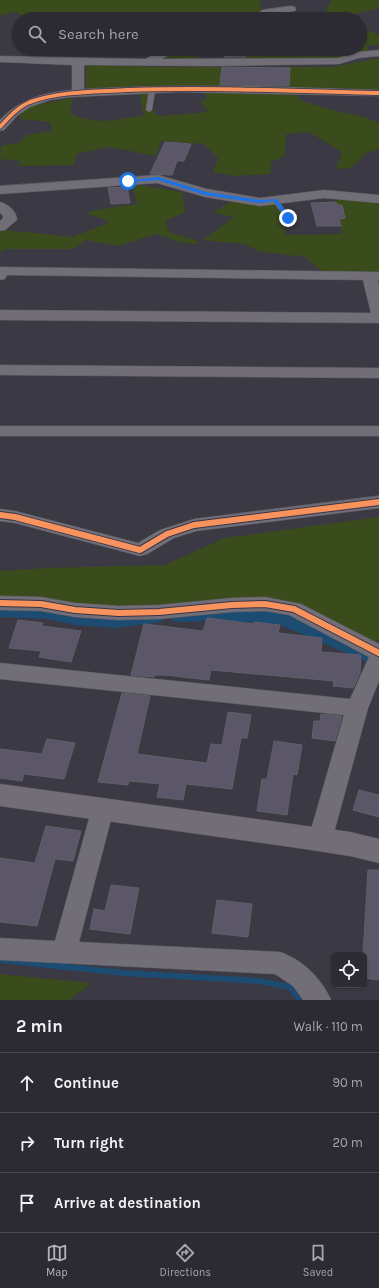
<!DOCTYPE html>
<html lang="en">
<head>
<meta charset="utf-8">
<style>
  :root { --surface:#2c2b33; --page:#38373f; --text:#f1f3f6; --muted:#a6a7ac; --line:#48474e; --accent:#b4b2bc }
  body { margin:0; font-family:Karla,sans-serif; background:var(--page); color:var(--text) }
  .controls { position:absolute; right:12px; bottom:12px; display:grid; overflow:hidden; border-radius:6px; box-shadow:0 1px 3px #0004 }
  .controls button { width:36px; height:36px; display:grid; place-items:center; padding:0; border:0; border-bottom:1px solid var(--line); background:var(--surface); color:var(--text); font:20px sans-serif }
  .stop { position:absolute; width:12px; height:12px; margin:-9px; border:3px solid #1a73e8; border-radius:50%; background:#fff }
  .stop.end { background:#1a73e8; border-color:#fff; box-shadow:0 1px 4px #0008 }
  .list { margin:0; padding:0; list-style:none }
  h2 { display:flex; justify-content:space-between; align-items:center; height:52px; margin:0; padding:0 16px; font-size:17px }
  h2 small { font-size:13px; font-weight:400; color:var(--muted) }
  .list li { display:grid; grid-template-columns:26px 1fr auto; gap:12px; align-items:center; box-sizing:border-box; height:60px; padding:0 16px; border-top:1px solid var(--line) }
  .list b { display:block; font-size:15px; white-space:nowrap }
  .list em { font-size:13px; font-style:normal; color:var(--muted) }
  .icon { flex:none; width:22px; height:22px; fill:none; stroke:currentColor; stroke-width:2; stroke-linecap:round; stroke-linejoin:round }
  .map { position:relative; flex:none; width:379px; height:1000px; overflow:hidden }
  .search { position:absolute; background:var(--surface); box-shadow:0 1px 3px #0004; left:12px; right:12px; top:12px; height:44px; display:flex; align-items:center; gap:10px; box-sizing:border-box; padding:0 14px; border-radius:22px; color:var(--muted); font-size:15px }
  .sheet { height:232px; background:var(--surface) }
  nav { display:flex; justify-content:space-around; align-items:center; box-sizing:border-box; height:56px; border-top:1px solid var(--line); background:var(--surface); font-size:11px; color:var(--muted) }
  nav a { display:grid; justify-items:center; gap:2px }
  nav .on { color:var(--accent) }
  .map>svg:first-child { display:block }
</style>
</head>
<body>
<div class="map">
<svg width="379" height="1000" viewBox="0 0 379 1000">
  <rect width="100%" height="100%" fill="#3b3944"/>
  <g fill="#3a4b1c">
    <polygon points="0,0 260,0 261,11 253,19 32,19 14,12 0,16"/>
    <polygon points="332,0 379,0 379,8 340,18 342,19 301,19 301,12 325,12"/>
    <polygon points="360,27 379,35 379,46 367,45 368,54 341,60 247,62 246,54 247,49 360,49"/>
    <polygon points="179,49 195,49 188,52 198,57 185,60 154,60"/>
    <polygon points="379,58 379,91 86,89 86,65 169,67 333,67"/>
    <path d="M 294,92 L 302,101 L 336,111 L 364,117 L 379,123 L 379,149 L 366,153 L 351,168 L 336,169 L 342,152 L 309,132 L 286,134 L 285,156 L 271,162 L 270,174 L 234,176 L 213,172 L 218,158 L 204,144 L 161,141 L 156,156 L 109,147 L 76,154 L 74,165 L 18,166 L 20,161 L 0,159 L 1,146 L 20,142 L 27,135 L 52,131 L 50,122 L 20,119 L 19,114 L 35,105 L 73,98 L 70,113 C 98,126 115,120 144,115 L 139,93 L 150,94 L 154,113 L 160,116 L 208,112 L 201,102 L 207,98 L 205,93 Z"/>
    <polygon points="132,184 182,192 185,212 165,221 169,232 198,241 200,244 183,243 156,234 119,246 86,240 73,249 7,249 0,252 0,233 4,230 73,237 110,222 86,213 101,209 137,204"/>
    <polygon points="335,195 379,204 379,276 326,275 305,257 261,252 244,244 203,240 234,217 213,213 232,201 259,206 279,203 286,235 342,234"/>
    <polygon points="379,517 379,639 369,647 276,606 133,613 0,603 0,571 45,568 165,565 224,538"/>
    <polygon points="0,974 92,983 69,1000 0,1000"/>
  </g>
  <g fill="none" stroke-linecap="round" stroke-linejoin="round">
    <polyline stroke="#1c4c72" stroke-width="6" points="0,960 124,973 259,981 290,987 300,1000"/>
    <g fill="#1c4c72" fill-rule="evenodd">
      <polygon points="0,603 47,605 75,611 116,614 154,610 161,612 164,617 161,622 116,628 75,625 47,619 0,617"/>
      <polygon points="221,607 281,610 288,612 379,652 379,667 278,624 221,621 179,622 172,620 169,615 172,610 179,608"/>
    </g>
  </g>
  <g fill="#5b5668" stroke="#625f69">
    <polygon points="228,49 245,49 246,57 224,57 228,56"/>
    <polygon points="222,67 290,68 289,86 220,85"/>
    <polygon points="165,142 191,144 184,161 177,161 172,175 150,174"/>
    <polygon points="127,187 130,203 111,204 108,188"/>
    <polygon points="336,202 337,205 342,205 345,218 339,219 341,226 317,226 311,203"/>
    <polygon points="207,618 254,624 254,622 280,625 278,633 322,638 321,652 361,655 360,673 353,688 333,686 334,681 211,670 209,680 165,675 155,675 154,677 131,675 144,624 203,631"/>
    <polygon points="18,620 43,623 42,626 81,631 71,662 39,657 41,651 9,648"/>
    <polygon points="122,693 150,696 137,754 207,763 211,744 222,745 228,712 251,715 247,738 241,738 232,789 186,784 183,800 157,797 160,784 129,781 128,785 98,782"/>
    <polygon points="321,714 342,716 335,741 312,738 314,721 320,721"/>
    <polygon points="47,739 75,743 64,779 24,774 22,781 0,778 0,749 42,754"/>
    <polygon points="274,741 302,745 297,775 293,774 287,815 257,811 262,779 267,779"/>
    <polygon points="359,790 379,795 379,817 353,810"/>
    <polygon points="46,826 81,831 73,861 55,859 37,926 0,922 0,858 35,863"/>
    <polygon points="368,870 379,870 379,980 364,978 364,955 363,955"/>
    <polygon points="111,885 139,888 130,934 90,929 94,909 105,911"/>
    <polygon points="217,900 252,904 248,937 212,933"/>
  </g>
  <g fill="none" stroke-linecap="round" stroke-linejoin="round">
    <defs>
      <g id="lane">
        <polygon points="152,88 155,90 152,110 149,112 146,110 149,90"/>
        <polygon points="275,198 277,199 290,217 290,219 286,219 272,200"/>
      </g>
      <g id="street">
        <polygon points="291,6 295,7 296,9 295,11 269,15 265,19 251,19 262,10"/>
        <path d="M 165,49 L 179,49 L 178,51 L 161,59 L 338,58 L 358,52 L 379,50 L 379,56 L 359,58 L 339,64 L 212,66 L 84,65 L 84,89 C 182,83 280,87 379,90 L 379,96 L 178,92 L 71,97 L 50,100 L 30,107 L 18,115 L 4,130 L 0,131 L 0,120 C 21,98 43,93 72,90 L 72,65 L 0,62 L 0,56 L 145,59 Z"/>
        <polygon points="158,175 207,189 260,198 324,190 379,195 379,203 324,198 260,206 205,197 157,183 0,194 0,186"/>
        <path d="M 0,202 C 8,204 17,211 17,220 L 5,230 L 0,231 L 0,221 L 3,218 L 3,216 L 0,213 Z"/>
        <polygon points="0,267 379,272 379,280 378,280 379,286 379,323 0,320 0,310 371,313 363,280 7,275 5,279 0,280"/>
        <polygon points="0,365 379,368 379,378 0,375"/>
        <rect x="0" y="426" width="379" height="10"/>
        <polygon points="379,496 379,508 196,531 174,538 147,554 140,556 15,523 0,521 0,509 15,511 138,543 160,530 194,519"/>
        <polygon points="0,596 41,597 75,603 119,606 159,605 232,598 265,597 301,604 379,644 379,681 368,708 332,840 328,847 320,850 312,847 308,840 344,715 0,679 0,663 350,699 369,657 289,615 265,611 232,612 159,619 119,620 75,617 41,611 0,610"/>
        <path d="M 103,799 L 111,802 L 114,808 L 79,942 L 280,952 C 303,960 321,978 331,1000 L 303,1000 L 293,986 L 275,974 L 0,960 L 0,938 L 55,941 L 92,808 L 95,802 Z"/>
      </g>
      <polygon id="secondary" points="0,784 350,832 379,839 379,863 350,856 305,849 0,806"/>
    </defs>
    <use href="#lane" stroke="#5a5861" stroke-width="1"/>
    <use href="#street" stroke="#5a5861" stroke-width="1"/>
    <use href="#secondary" stroke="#5a5861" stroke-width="1"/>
    <use href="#lane" fill="#716e77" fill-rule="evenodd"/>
    <use href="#street" fill="#716e77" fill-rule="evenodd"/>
    <use href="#secondary" fill="#736d75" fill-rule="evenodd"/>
    <defs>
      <path id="cycleway-far1" d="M 0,127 C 9,117 18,107 30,102 C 60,91 95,92 127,90 C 211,87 295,91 379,93"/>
      <g id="cycleway">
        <polyline points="0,515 15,517 140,550 167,534 194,525 379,502"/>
        <polyline points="0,603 41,604 75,610 119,613 159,612 232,605 265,604 294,609 379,653"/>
      </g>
    </defs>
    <use href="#cycleway-far1" stroke="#393448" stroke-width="5.5"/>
    <use href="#cycleway" stroke="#393448" stroke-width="8"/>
    <use href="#cycleway-far1" stroke="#f8935d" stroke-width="4"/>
    <use href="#cycleway" stroke="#f8935d" stroke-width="6"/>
  </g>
  <polygon fill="#1a73e8" points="158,177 206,192 260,200 277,199 290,218 286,219 274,201 260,203 205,195 158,180 128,182 125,181"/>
</svg>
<div class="controls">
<button><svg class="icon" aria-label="locate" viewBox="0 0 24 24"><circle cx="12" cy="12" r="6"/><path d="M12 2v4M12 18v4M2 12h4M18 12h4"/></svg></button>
</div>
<div class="stop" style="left:128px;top:181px"></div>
<div class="stop end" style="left:288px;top:218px"></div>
<div class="search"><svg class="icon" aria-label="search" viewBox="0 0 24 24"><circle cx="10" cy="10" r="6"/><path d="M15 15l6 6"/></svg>Search here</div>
</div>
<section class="sheet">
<h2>2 min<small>Walk · 110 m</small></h2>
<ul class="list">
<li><svg class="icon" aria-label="ahead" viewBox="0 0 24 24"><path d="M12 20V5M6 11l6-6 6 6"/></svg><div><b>Continue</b></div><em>90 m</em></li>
<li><svg class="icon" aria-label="right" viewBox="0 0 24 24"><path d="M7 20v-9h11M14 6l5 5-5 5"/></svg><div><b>Turn right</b></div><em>20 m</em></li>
<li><svg class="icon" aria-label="arrive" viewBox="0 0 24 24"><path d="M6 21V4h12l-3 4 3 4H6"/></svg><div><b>Arrive at destination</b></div></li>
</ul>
</section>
<nav>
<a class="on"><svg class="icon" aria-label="map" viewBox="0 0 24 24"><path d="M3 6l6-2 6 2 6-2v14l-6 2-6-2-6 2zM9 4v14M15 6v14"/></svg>Map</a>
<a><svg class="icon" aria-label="directions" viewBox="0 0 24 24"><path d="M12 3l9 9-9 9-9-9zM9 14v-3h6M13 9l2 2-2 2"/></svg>Directions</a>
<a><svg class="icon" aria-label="saved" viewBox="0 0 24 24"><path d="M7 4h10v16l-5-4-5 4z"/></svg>Saved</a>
</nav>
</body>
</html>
